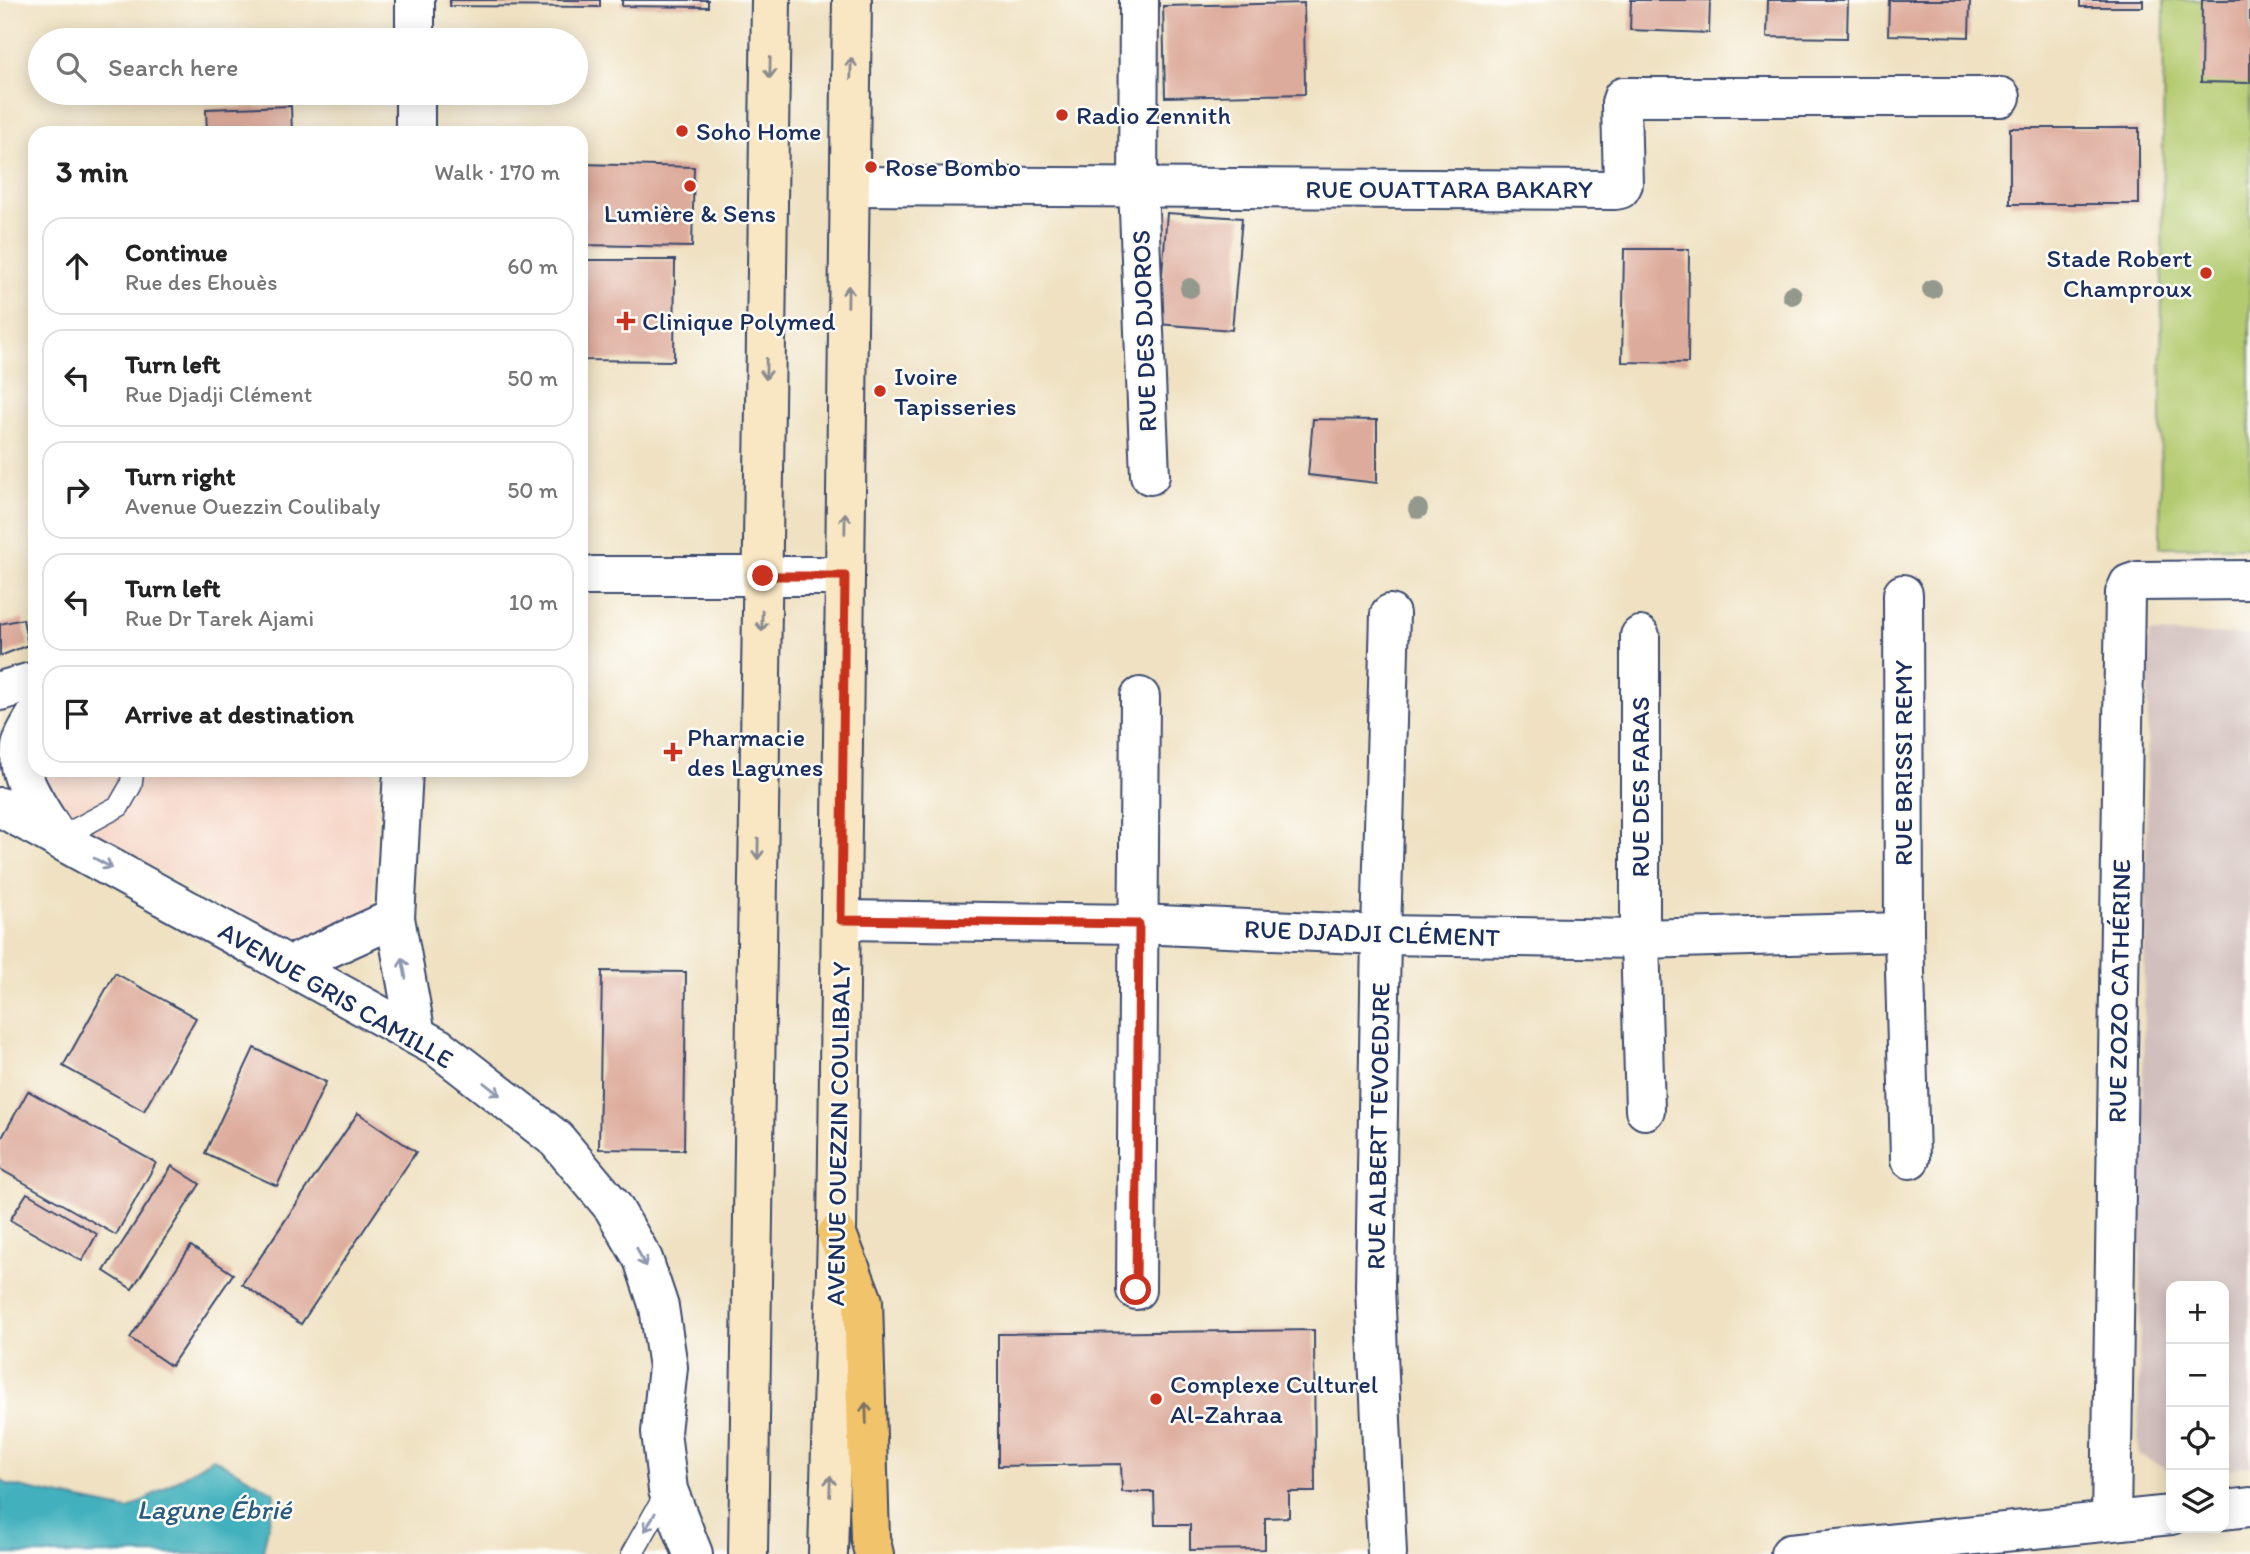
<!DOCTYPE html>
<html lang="en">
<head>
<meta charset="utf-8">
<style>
  :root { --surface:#fff; --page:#f6f6f6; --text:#222; --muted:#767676; --line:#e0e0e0 }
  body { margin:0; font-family:Itim,sans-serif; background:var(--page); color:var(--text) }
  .controls { position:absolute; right:21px; bottom:21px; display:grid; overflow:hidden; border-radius:14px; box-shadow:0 4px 18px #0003 }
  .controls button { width:63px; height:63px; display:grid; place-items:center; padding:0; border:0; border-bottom:2px solid var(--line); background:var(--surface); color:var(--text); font:35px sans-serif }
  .stop { position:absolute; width:21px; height:21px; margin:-16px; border:5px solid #c8321e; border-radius:50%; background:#fff }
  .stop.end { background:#c8321e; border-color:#fff; box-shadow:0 2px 7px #0008 }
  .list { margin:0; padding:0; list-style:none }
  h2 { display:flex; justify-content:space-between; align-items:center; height:91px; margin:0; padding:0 28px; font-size:30px }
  h2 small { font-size:23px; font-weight:400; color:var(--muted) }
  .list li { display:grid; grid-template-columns:46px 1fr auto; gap:21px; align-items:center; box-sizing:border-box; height:98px; margin:0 14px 14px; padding:0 14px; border:2px solid var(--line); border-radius:21px }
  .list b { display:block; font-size:26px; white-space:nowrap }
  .list p { margin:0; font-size:23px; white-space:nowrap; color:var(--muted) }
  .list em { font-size:23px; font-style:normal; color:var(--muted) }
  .icon { flex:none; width:38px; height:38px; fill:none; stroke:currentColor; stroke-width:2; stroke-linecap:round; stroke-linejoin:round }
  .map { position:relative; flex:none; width:2250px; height:1554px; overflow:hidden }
  .search { position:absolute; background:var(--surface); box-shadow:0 4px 18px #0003; left:28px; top:28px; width:560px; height:77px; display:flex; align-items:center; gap:18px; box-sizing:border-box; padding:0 24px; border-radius:38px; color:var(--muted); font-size:26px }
  .panel { position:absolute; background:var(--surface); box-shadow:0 4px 18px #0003; left:28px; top:126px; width:560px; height:651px; border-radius:21px }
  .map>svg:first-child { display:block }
</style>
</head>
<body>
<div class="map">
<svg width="2250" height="1554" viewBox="0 0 2250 1554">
  <rect width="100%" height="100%" fill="#fdfcf7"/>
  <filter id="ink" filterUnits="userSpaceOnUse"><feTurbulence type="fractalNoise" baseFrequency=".0143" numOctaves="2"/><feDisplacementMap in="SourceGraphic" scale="14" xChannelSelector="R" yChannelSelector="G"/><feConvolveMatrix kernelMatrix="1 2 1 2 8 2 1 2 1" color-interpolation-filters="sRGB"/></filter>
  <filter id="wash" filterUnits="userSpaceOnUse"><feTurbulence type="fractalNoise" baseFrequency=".00686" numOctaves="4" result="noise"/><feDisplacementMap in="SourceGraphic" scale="28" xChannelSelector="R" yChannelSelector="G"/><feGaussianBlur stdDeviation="1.57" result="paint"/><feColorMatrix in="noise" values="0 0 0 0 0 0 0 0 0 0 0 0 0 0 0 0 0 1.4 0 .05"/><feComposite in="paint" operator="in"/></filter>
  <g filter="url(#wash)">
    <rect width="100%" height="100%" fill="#efe1c1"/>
    <polygon fill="#f5d2c2" points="48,770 375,770 373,917 302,952 44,806"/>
    <polygon fill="#d1bfbd" points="2149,633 2250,635 2250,1466 2224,1469 2224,1286 2171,1286 2171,1472 2138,1454"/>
    <polygon fill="#b4ca6f" stroke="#687c66" stroke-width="2" points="2164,0 2250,0 2250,547 2160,547"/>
    <polygon fill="#42b1bd" stroke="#2e708e" stroke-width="2" points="213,1458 275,1493 263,1551 265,1554 0,1554 0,1480 9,1485 128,1510"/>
    <g id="blocks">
      <g fill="#ddab9b">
        <polygon points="450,0 600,0 600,7 450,6"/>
        <polygon points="622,0 708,0 708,7 622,6"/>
        <polygon points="1631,0 1710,0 1709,33 1630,30"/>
        <polygon points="1768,0 1848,0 1847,38 1767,37"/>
        <polygon points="1889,0 1970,0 1969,37 1888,35"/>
        <rect x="2080" y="0" width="63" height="7"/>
        <polygon points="2202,0 2250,0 2250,83 2201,82"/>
        <polygon points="1304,3 1305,94 1165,97 1163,6"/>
        <polygon points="291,106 292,133 207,133 206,109"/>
        <rect x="2010" y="128" width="129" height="76"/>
        <polygon points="581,164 694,167 692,247 581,245"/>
        <polygon points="1167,213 1242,218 1232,330 1158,324"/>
        <polygon points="1624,249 1689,249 1688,363 1622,362"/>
        <polygon points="581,260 675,260 674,361 581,360"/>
        <polygon points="1313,419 1377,420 1377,483 1308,475"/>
        <polygon points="23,619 28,645 0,656 0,624"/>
        <polygon points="602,971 686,972 684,1150 599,1149"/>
        <polygon points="115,973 196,1018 144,1111 63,1066"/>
        <polygon points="254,1048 326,1082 277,1186 205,1153"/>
        <polygon points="28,1091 156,1163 116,1235 0,1169 0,1141"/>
        <polygon points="358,1113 416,1152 301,1324 242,1284"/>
        <polygon points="172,1166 200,1184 132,1289 104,1271"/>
        <polygon points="27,1193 97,1234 82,1261 10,1220"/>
        <polygon points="191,1246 233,1274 171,1366 130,1338"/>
        <polygon points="1314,1330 1315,1492 1289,1492 1289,1517 1265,1518 1265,1549 1190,1550 1190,1525 1155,1525 1154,1492 1122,1492 1121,1464 998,1466 998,1334"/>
      </g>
    </g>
  </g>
  <g filter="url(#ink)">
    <use href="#blocks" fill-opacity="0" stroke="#3b4a6d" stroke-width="2"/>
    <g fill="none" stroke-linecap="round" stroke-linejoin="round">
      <defs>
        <g id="lane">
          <polyline points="58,839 119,806 131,785 133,770"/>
          <polyline points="632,1554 668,1490"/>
        </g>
        <g id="street">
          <polyline points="1139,0 1138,187 1150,475"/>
          <polyline points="415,40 415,0"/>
          <polyline points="415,133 415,93"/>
          <polyline points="850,186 1615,190 1620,189 1623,184 1621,103 1623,97 2001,97"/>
          <polyline points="581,576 845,576"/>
          <polyline points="1903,594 1904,932 1910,1159"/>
          <polyline points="1640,636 1640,939 1645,1110"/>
          <polyline points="0,691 35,681"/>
          <path d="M 35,717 C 31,724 27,730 24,737 C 9,773 41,809 58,839"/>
          <polyline points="403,770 395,918 416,1035"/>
          <polyline points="0,807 439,1048 556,1139 613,1207 643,1259 659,1307 668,1367 661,1432 668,1490 693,1554"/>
          <polyline points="841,920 1139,924 1381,935 1640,939 1904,932"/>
          <polyline points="289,966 395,918"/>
          <polyline points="1136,1290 1140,697"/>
          <polyline points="2224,1510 2250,1507"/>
          <polyline points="2111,1521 2125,593 2129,584 2138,581 2250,580"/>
          <polyline points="1387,1554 1375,1287 1381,935 1390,614"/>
          <polyline points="1790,1554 2171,1515"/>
        </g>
        <g id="secondary">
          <polyline points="748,1554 771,0"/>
          <polyline points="828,1554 837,1234 852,0"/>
        </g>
        <polyline id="highway" points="837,1234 863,1301 870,1538 874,1554"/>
      </defs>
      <use href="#lane" stroke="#3b4a6d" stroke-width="24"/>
      <use href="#street" stroke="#3b4a6d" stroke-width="42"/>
      <use href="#secondary" stroke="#3b4a6d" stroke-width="42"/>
      <use href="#highway" stroke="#3b4a6d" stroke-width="42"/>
      <use href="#lane" stroke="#fff" stroke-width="21"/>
      <use href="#street" stroke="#fff" stroke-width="38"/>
      <use href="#secondary" stroke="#f9e7c3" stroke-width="38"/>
      <use href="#highway" stroke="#f1c36a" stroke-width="38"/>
    </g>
    <g fill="#94998d">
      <circle cx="1190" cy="288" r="10"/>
      <circle cx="1932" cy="289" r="10"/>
      <circle cx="1792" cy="295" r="10"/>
      <circle cx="1418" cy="509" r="10"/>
    </g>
    <defs><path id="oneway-shaft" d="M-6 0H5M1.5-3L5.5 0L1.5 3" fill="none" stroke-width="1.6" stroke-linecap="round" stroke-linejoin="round" transform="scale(1.75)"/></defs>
    <g stroke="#8a8b90">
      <use href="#oneway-shaft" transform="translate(770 68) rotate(91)"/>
      <use href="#oneway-shaft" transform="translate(851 68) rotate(-89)"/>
      <use href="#oneway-shaft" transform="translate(848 296) rotate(-89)"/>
      <use href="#oneway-shaft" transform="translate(766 369) rotate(91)"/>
      <use href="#oneway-shaft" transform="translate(845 523) rotate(-89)"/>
      <use href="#oneway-shaft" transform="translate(762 621) rotate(91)"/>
      <use href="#oneway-shaft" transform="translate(758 849) rotate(91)"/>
      <use href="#oneway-shaft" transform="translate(830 1486) rotate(-88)"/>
    </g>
    <g stroke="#8d97ae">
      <use href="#oneway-shaft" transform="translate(103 863) rotate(29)"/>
      <use href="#oneway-shaft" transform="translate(404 968) rotate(-100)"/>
      <use href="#oneway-shaft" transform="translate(492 1089) rotate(38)"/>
      <use href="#oneway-shaft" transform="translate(641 1257) rotate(65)"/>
      <use href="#oneway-shaft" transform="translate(650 1522) rotate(120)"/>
    </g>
    <use stroke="#7b7263" href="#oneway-shaft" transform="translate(866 1413) rotate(-92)"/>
  </g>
  <g fill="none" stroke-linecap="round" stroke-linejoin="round" filter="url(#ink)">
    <polyline stroke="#c8321e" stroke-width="9" points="763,576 845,576 841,920 1139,924 1136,1290"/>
  </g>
  <g fill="#c8321e" stroke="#fdfcf7" stroke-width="2.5">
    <circle cx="1062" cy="115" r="7"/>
    <circle cx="682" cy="131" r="7"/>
    <circle cx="871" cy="167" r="7"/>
    <circle cx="690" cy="186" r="7"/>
    <circle cx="2206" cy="273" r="7"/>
    <path d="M622.5 310.5h7v7h7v7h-7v7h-7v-7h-7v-7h7z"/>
    <circle cx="880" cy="391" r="7"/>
    <path d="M669.5 741.5h7v7h7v7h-7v7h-7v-7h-7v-7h7z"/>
    <circle cx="1156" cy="1399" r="7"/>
  </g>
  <g text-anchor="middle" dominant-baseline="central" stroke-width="5" stroke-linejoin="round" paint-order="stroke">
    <g font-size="26" fill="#1b2f5e" stroke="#fdfcf7" text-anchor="start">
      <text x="1076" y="115">Radio Zennith</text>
      <text x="696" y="131">Soho Home</text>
      <text x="885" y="167">Rose Bombo</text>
      <text x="690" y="213" text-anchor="middle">Lumière &amp; Sens</text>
      <text x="2192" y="258" text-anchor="end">Stade Robert<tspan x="2192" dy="30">Champroux</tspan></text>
      <text x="642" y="321">Clinique Polymed</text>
      <text x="894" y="376">Ivoire<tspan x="894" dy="30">Tapisseries</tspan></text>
      <text x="687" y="737">Pharmacie<tspan x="687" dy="30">des Lagunes</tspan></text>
      <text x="1170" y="1384">Complexe Culturel<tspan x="1170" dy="30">Al-Zahraa</tspan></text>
    </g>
    <g font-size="26" fill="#1b2f5e" stroke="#fdfcf7">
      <text x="1449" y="189">RUE OUATTARA BAKARY</text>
      <text transform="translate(1144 331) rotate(-92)">RUE DES DJOROS</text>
      <text transform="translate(1903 763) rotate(-90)">RUE BRISSI REMY</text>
      <text transform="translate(1640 787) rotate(-90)">RUE DES FARAS</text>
      <text transform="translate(1372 933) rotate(2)">RUE DJADJI CLÉMENT</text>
      <text transform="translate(2119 991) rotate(-89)">RUE ZOZO CATHÉRINE</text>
      <text transform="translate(336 995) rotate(30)">AVENUE GRIS CAMILLE</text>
      <text transform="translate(1378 1126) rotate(-89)">RUE ALBERT TEVOEDJRE</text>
      <text transform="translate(838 1134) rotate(-89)">AVENUE OUEZZIN COULIBALY</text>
    </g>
    <g font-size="28" font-style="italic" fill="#295c7f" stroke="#fdfcf7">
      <text x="214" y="1509">Lagune Ébrié</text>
    </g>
  </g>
</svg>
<div class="controls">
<button>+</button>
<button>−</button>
<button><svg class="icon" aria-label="locate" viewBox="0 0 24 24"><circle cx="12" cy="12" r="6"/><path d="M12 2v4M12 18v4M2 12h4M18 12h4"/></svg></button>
<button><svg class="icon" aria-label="layers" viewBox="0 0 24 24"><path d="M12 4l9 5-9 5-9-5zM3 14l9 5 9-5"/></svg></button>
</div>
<div class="stop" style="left:1136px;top:1290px"></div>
<div class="stop end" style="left:763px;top:576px"></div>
<div class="search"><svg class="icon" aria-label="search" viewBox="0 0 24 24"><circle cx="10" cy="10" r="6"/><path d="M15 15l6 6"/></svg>Search here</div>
<section class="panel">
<h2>3 min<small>Walk · 170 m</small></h2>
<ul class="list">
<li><svg class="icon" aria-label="ahead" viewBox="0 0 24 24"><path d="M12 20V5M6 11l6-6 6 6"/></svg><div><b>Continue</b><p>Rue des Ehouès</p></div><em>60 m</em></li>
<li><svg class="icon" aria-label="left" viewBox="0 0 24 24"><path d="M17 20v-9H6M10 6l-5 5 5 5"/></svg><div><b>Turn left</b><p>Rue Djadji Clément</p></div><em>50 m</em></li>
<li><svg class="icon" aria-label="right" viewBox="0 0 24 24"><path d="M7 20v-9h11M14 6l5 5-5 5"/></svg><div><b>Turn right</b><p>Avenue Ouezzin Coulibaly</p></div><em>50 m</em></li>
<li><svg class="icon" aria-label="left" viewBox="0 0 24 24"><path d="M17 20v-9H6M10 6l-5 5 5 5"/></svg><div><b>Turn left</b><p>Rue Dr Tarek Ajami</p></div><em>10 m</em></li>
<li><svg class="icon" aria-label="arrive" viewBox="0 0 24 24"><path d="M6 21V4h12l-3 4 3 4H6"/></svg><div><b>Arrive at destination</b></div></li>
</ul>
</section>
</div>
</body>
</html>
